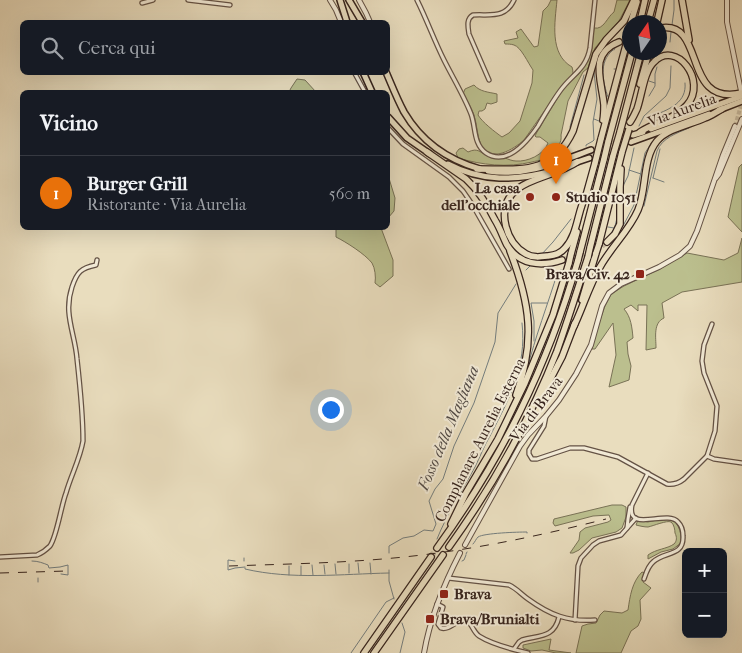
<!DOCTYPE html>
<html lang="it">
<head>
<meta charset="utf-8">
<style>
  :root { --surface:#171b24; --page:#20242c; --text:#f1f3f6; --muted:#9ea1a6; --line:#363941; --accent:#2563eb }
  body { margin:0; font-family:"IM FELL French Canon",serif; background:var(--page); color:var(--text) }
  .controls { position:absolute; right:15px; bottom:15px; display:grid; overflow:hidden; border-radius:8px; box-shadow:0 5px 20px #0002 }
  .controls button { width:45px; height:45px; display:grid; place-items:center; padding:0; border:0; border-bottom:1px solid var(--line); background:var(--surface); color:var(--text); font:25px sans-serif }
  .compass { position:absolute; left:622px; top:15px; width:45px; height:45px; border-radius:50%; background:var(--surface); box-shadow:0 5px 20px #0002; rotate:13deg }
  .you { position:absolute; left:330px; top:409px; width:18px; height:18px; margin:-12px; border:4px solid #fff; border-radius:50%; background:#1a73e8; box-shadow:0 0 0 8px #1a73e833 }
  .badge { display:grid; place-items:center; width:32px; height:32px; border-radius:50%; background:var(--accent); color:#fff; font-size:16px; font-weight:700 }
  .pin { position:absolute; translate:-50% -41px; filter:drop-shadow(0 1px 2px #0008) }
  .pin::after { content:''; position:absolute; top:26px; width:18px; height:15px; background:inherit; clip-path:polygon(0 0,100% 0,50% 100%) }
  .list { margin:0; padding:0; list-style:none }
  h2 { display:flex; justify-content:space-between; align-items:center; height:65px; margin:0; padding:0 20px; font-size:21px }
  h2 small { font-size:16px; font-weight:400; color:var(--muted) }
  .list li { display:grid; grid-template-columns:32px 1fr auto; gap:15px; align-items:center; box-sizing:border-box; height:75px; padding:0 20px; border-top:1px solid var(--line) }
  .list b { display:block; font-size:19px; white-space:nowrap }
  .list p { margin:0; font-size:16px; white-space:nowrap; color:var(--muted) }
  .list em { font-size:16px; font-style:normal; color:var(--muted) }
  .icon { flex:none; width:28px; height:28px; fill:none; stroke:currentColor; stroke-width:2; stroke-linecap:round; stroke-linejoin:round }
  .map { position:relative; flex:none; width:742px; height:653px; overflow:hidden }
  .search { position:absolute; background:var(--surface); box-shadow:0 5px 20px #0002; left:20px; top:20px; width:370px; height:55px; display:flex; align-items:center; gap:12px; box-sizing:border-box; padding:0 18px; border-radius:8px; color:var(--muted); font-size:19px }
  .panel { position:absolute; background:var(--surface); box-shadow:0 5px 20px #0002; left:20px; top:90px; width:370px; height:140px; border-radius:8px }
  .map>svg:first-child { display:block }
</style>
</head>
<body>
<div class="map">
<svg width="742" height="653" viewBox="0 0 742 653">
  <rect width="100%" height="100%" fill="#e9ddbe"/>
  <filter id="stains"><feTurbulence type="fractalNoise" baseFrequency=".004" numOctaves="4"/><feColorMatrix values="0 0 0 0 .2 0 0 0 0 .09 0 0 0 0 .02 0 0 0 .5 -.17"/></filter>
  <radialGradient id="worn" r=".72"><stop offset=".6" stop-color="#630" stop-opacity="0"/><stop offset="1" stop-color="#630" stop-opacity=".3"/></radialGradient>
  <g fill="#bbbf8e" stroke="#797256">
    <path d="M 551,0 L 557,0 C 555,22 549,54 572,67 C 575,76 570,77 564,83 L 524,140 C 514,149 490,164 481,145 C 477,136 477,124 474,115 C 471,107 467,100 463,94 L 465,89 L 474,85 C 480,92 489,92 497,94 L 497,102 L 491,104 L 487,103 L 485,109 L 482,111 L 479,111 L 478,115 C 482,122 495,132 502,137 L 509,133 L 520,121 L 532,83 L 533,70 C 528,63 521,47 514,45 C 511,44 508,44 505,44 L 504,41 L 518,38 L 516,32 L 521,29 L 534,47 L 538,46 L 543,11 L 548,6 Z"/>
    <path d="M 617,0 L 630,0 L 619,21 L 595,48 L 588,68 L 583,72 L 568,101 L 561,135 C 562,143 558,146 552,151 C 550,154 547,157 543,159 C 540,161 535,161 532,162 C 507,168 482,165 458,158 L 456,153 L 459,149 L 463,148 L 468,152 C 479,147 479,153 489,156 C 494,158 499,157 505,158 C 508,159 512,161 516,161 C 527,162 544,155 548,143 L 540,137 L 536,137 L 535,136 L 537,132 L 565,86 L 579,74 L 585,64 L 592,48 L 594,28 C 604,30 607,17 614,12 Z"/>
    <polygon points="297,79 305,80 316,92 289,92 291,88"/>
    <polygon points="742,164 742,232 728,217 739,167"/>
    <polygon points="388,175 395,198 394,211 388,218"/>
    <path d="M 336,228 L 381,228 L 393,260 L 393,276 L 380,287 L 375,283 C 376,277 375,268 372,263 C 365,254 346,242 336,237 Z"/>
    <path d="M 742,238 L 742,282 L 682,292 L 662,303 L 664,318 C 653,323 656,337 656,348 L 646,350 L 647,305 L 638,305 L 638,311 L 631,305 L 624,309 C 631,317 632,327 633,338 L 627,342 L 628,354 L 631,366 L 629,380 L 609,387 L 616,355 L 613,323 L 595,349 L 592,349 L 594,337 L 605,306 L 611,294 L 624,286 L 660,269 L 687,253 L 724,260 L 738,253 Z"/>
    <polygon points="612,505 622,505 626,507 626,517 622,528 616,532 592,538 579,550 573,553 570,553 579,540 580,532 585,528 608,522 611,520 609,515 593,516 555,526 553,523 554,519"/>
    <path d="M 666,518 C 678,519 682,532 681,543 L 673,549 L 661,552 L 648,559 L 648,555 C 656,549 667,549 674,544 C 677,541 677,537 675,533 C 675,530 674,524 671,522 C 667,520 653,526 648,527 C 644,527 640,526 636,525 L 638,520 L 648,522 Z"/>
    <path d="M 642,572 L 645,573 L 643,582 L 651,588 L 640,600 L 641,619 L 638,626 L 631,631 L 621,653 L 576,653 L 582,626 L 588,624 L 596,623 L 600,615 L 604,611 L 622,613 L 628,610 C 630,596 632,582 642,572 Z"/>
    <polygon points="551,639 549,650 571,653 556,653 542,650 531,651 523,648 523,645"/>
  </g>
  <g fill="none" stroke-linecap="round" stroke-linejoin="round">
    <g stroke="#747d7d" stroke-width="1">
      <polyline points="672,25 674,10 674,0"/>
      <polyline points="670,42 671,32"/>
      <polyline points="614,50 615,48"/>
      <polyline points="614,69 616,69"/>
      <polyline points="649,81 655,83"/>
      <polyline points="649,96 655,86 655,74 657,67"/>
      <path d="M 608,97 C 603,82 598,62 613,50"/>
      <path d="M 655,115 C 670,109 687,102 685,83"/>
      <polyline points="594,119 599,121"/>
      <polyline points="639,126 644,116 666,96 670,88 671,66"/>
      <polyline points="570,127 584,75"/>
      <polyline points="586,146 586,145 593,141 594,140 593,122 597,99 594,72"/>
      <polyline points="629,170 641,174"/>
      <polyline points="653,178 660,149"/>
      <polyline points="653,178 664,182"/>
      <polyline points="623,186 628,176 634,148"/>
      <polyline points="624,196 636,198"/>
      <path d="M 644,206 L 657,151 C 662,138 677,133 689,128"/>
      <polyline points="623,226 634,205 645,153 652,142"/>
      <polyline points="608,227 614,228"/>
      <path d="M 608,237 C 618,227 618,214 616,200 L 614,200"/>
      <polyline points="541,255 553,242 571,219"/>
      <polyline points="526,270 531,265"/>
      <polyline points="534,341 534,321 531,303 547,303"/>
      <path d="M 527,370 C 535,337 548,304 558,271 L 561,270"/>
      <path d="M 437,539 C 447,514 462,491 475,467 C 480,457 484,446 490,436 C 509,399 527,367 522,323"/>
      <path d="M 473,544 C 475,542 476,539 478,537 C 484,533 518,532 527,532 L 527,533"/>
      <polyline points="389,553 389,546 403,538 414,536 424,530 433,531 436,524 429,501 435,489 443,479 454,446 474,403 495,342 498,313 516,284"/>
      <polyline points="466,554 467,552"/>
      <polyline points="244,558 244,561"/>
      <path d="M 32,561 C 38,561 43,563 48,565 L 49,568 L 60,567 L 68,565 L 68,575 L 61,574"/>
      <polyline points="235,561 228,560 228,570 235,568 245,567"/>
      <polyline points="462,561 464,560 466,555"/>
      <polyline points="358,563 359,573"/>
      <polyline points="370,563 371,574"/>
      <polyline points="335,564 336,574"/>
      <polyline points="349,564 349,573"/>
      <polyline points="312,565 313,575"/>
      <polyline points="324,565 325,574"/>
      <polyline points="289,566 289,575"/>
      <polyline points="301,566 301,575"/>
      <path d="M 245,568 L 245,569 C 292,580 342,574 389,573"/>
      <polyline points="389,570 389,581 394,599"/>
      <polyline points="38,578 38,582"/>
      <polyline points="351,653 386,602 394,598"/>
      <polyline points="400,653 405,632 402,623"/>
    </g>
    <polyline stroke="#c5b89e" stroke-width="4" stroke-dasharray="4 2" stroke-linecap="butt" points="735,126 740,109 742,100"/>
    <g stroke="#c5b89e" stroke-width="5" stroke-dasharray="5 2.5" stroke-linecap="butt">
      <polyline points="591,150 628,137"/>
      <polyline points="589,158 626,144"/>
    </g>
    <g stroke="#c5b89e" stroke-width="5.5" stroke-dasharray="5.5 3" stroke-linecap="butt">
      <path d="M 562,260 C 577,256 595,253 607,242"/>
      <polyline points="431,557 437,548"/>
    </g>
    <defs>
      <g id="minor">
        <polyline points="188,0 230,5"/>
        <path d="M 417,0 C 427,20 434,40 444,60 C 453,78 464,96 471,114 C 476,127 473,144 486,153 C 507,167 527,142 538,126 C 545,114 552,102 560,91 C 572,74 586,70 590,48 L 595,0"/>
        <polyline points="142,3 153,0"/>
        <polyline points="354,72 365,92"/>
        <path d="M 489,80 L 469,34 C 468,27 466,19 473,15 C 491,14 505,19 514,0"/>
        <polyline points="388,128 403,144 449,177 463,191 472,204 509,269"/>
        <path d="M 546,416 L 544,426 L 529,450 L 529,454 L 532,459 L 537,459 L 570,448 L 584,448 L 618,457 L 667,484 C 674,485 679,483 684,479 L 707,456 L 715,431 L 717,406 L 704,373 L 702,361 L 704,345 L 712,324"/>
        <polyline points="707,456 714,459 742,463"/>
        <polyline points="627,528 628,519 630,507"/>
        <path d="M 0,557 L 37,555 C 42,553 46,550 50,546 C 57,536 61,506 66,493 C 71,475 80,459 83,441 C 83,413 80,386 77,359 C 75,333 63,314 72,287 C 77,272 81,268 96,265 L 97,260"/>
        <path d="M 448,578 L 509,585 C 516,588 521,594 528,599 C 550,615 568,622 595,620"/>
        <path d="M 644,579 C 646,573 648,566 653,562 C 664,551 684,557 683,536 C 683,531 681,525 678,522 C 667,509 626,534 632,505 L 648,473"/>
        <path d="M 437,604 L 443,607 L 438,624 L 441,628 C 450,631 459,617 466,620 C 472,623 473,632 479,636 C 490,643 515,650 528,653"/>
        <polyline points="575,620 578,566 581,558 593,545 599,541 621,535 636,518"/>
        <path d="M 514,649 L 519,642 L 522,640 C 540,635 554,638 559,617"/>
      </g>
      <g id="tertiary">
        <polyline points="330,0 336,10 341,22"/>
        <polyline points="359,0 366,13 370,22"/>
        <polyline points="727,0 727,22 741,91"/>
        <polyline points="716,178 719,174 742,119"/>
        <polyline points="465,545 520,446 528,435 546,416 559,400 576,374 591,345 602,306 609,293 621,284 659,267 680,255 690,246 697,231 723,155 735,126"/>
        <path d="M 424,653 C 430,618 444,584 460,553"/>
      </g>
      <g id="trunk">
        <polyline points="340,0 347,22"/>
        <polyline points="349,0 362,22"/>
        <polyline points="363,72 372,92"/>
        <path d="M 386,72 C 392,86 397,99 404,112 C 421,141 448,160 480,169"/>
        <polyline points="719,110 742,101"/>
        <polyline points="388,117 407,138 430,154"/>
        <polyline points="651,129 742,96"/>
        <polyline points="633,135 643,132"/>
        <polyline points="631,142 709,114"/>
        <polyline points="574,163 589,158"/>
        <path d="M 448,164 C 482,182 516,181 552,171"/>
        <path d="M 488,171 C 525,177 558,162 591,150"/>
      </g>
      <g id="motorway">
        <polyline points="682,0 689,40"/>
        <polyline points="631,22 637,2"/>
        <polyline points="640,22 645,0"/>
        <polyline points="648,22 654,0"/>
        <polyline points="657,22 662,0"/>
        <path d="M 661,28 C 707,21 681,107 742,93"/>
        <polyline points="640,84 649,52"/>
        <path d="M 603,120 C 604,115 604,110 604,105 C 602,81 588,54 619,42"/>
        <path d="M 630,122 C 633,118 635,113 637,109 C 642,95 644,71 654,62 C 676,39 708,81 687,105 C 675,119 655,122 640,132"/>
        <polyline points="620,132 641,52"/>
        <polyline points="601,139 630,30"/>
        <polyline points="608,142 632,52"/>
        <path d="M 427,152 L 466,179 C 478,190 488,206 495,220 C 500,228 503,237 507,245 C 519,265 541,267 562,260"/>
        <path d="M 577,162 C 558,175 526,178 512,194 C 497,211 506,243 526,254 C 533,258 540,257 548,256 C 555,255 560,254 565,248 C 578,234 577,212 586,195"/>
        <path d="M 477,169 C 519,169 552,176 573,131 L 596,54 L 606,40 L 624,21 L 634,0"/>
        <polyline points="585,199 595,163"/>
        <polyline points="607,242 615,234 620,224 620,187 621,169"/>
        <polyline points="599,244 622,152"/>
        <polyline points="590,248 613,156"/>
        <path d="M 510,251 C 530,303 536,341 516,395"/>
        <polyline points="580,252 604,159"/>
        <polyline points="571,254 577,232"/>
        <polyline points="582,300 596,253"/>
        <path d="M 574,326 C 583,307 589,286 600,267 C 611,247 629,231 638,210 C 647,189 642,159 657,141 C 668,128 690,125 705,118 C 711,116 716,112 722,109"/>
        <polyline points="538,403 562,357 575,323"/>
        <polyline points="451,524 466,493 498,439 525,383 553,315 569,263"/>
        <path d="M 449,547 C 492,487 530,420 557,351 C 568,320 578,288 588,257"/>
        <path d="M 437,548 C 502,458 547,368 578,260"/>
        <polyline points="364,653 431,557"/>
        <polyline points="374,653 443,555"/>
      </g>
    </defs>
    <use href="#minor" stroke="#645245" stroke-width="5.5"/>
    <use href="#tertiary" stroke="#645245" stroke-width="6"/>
    <use href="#trunk" stroke="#37241d" stroke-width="8"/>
    <use href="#motorway" stroke="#37241d" stroke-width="8"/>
    <use href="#minor" stroke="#f1e9d5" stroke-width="3"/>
    <use href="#tertiary" stroke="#f1e9d5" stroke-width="4"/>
    <use href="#trunk" stroke="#e9ddbe" stroke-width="5"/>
    <use href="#motorway" stroke="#e9ddbe" stroke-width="5.5"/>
    <g stroke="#37241d" stroke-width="1" stroke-dasharray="9 9" stroke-linecap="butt">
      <path d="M 229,566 C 287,564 346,563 404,557 C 472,550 539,536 606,519"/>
      <polyline points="0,573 67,571"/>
    </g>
    <defs>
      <g id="motorway-bridge">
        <polyline points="622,152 629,129"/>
        <polyline points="613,156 620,132"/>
        <polyline points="604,159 608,142"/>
        <polyline points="595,163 601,139"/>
        <polyline points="596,253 599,244"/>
        <polyline points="588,257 590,248"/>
        <polyline points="578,260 580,252"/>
        <polyline points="569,263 571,254"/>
      </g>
    </defs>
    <use href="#motorway-bridge" stroke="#37241d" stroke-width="8" stroke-linecap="butt"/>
    <use href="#motorway-bridge" stroke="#e9ddbe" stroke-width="5.5"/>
  </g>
  <g fill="#8f2418" stroke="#f1e9d5" stroke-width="2">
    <circle cx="530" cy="197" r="5"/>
    <circle cx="556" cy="197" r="5"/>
    <rect x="635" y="269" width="10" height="10" rx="2.5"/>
    <rect x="439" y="589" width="10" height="10" rx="2.5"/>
    <rect x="425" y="614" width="10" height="10" rx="2.5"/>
  </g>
  <g text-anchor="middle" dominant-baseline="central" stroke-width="4" stroke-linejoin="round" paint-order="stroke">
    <g font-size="15" fill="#37241d" stroke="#f1e9d5">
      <text transform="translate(682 110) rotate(-20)">Via Aurelia</text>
      <text transform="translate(536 409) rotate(-53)">Via di Brava</text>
      <text transform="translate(480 440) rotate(-63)">Complanare Aurelia Esterna</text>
    </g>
    <g font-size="15" font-weight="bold" fill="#37241d" stroke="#f1e9d5" text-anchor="start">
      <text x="520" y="188" text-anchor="end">La casa<tspan x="520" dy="17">dell'occhiale</tspan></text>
      <text x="566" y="197">Studio 1051</text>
      <text x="630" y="274" text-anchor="end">Brava/Civ. 42</text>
      <text x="454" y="594">Brava</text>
      <text x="440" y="619">Brava/Brunialti</text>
    </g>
    <g font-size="16" font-style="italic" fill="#504945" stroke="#f1e9d5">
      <text transform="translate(448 428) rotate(-67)">Fosso della Magliana</text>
    </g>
  </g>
  <rect width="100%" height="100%" filter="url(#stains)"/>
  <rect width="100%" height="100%" fill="url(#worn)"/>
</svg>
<div class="controls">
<button>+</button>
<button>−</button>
</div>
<svg class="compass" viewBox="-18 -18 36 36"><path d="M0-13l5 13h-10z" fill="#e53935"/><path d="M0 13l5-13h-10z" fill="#9ea1a6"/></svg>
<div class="you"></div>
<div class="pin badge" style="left:556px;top:184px;background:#e8710a">1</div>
<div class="search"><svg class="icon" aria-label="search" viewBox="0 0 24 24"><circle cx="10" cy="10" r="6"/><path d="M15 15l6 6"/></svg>Cerca qui</div>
<section class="panel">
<h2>Vicino<small></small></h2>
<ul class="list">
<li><span class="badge" style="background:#e8710a">1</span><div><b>Burger Grill</b><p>Ristorante · Via Aurelia</p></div><em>560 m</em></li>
</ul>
</section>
</div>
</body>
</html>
